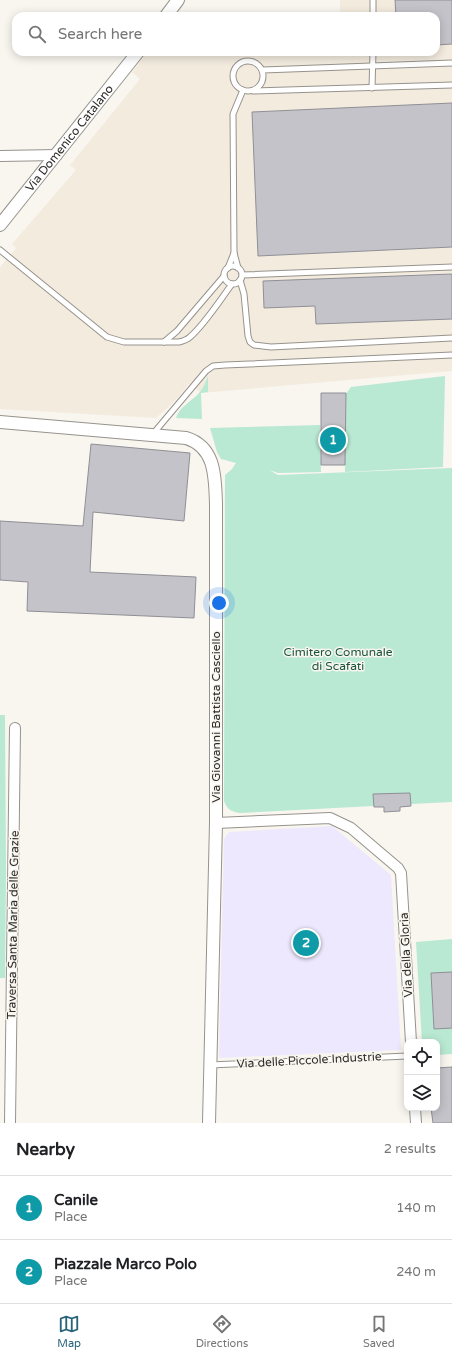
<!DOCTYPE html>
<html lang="en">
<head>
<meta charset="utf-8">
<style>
  :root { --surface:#fff; --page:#f2f2f2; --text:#202124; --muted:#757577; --line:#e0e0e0; --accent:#27647b }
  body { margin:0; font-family:"Varela Round",sans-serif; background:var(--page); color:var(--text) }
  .controls { position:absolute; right:12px; bottom:12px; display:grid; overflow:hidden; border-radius:8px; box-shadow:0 2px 10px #0003 }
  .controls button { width:36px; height:36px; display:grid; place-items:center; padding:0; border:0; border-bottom:1px solid var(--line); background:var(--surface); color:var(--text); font:20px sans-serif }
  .you { position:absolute; left:219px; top:603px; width:14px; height:14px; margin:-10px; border:3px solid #fff; border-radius:50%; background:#1a73e8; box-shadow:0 0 0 6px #1a73e833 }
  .badge { display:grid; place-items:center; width:26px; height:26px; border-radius:50%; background:var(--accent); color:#fff; font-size:13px; font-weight:700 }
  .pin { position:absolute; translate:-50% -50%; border:2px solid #fff; box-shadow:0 1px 4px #0006 }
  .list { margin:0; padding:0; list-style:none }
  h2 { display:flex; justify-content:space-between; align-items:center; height:52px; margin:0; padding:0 16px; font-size:17px }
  h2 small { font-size:13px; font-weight:400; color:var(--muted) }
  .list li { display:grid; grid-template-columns:26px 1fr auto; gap:12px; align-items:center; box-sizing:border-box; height:64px; padding:0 16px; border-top:1px solid var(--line) }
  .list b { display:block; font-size:15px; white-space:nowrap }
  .list p { margin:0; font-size:13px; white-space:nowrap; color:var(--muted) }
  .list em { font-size:13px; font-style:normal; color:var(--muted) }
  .icon { flex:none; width:22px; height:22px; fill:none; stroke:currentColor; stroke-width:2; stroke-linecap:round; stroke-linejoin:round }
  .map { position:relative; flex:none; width:452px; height:1123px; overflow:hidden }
  .search { position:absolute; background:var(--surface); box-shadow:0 2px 10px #0003; left:12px; right:12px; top:12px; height:44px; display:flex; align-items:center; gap:10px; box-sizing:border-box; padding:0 14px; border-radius:12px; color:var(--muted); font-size:15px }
  .sheet { height:180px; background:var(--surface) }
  nav { display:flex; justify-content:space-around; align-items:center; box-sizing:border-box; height:56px; border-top:1px solid var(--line); background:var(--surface); font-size:11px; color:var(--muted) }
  nav a { display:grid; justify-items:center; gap:2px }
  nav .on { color:var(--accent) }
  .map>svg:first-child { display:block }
</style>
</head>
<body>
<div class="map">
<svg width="452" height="1123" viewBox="0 0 452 1123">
  <rect width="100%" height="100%" fill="#f9f5ef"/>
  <polygon fill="#ede8fe" points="332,826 391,875 401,1050 219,1058 224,839 229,832"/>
  <polygon fill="#f3ebde" points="340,0 452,0 452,371 201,393 189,384 175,401 156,418 0,409 0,267 16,248 12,244 76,170 70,165 140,79 132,72 148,52 436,52 436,16 340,16"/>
  <g fill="#b9e9d2">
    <path d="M 208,376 L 208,392 L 201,393 L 202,419 L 176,418 C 179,407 192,401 199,393 C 203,389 206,381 208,376 Z"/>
    <polygon points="445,376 443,467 345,472 346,394 351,387"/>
    <path d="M 320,425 L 321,472 L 278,473 L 269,470 L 278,475 L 452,468 L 452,802 L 411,804 L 411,806 L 400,807 L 384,812 L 384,807 L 374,807 L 373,806 L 240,813 C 231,812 227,809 224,801 L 225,475 L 232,469 L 236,463 L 221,459 L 217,452 L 210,428 Z"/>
    <polygon points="0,715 5,715 6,874 5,978 0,978"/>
    <polygon points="452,939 452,1054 437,1055 437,1042 422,1042 416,942"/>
  </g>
  <g fill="#c3c3c9" stroke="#8f8f96">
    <polygon points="395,0 452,0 452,44 436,45 436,16 396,16"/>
    <polygon points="452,103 452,247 258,256 252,112"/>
    <polygon points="452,274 452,319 316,324 315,306 264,308 263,281"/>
    <polygon points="321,393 346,393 345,465 321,465"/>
    <polygon points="91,444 190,453 184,521 93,512 90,572 196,577 194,618 27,611 28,582 0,580 0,521 83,526"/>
    <polygon points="410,793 411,806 400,807 400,811 384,812 384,807 374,807 373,794"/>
    <polygon points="452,972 452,1028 434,1029 431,973"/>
    <polygon points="452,1067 452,1123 433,1123 431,1108 437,1108 437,1068"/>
  </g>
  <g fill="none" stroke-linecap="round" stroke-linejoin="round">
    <defs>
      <g id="service">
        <polyline points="373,0 373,16"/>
        <circle cx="248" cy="76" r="15"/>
        <polyline points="263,70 452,63"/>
        <polyline points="372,88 373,52"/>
        <polyline points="253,91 452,85"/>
        <path d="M 0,250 L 107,337 L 124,342 L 179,342 C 183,341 187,340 190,337 C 205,324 220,300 232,284"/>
        <circle cx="233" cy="275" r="9"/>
        <polyline points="228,268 234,253"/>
        <polyline points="238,268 234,253 233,114 243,90"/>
        <polyline points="242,275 452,267"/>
        <polyline points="240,280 244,294 248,336 250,342 254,345 271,347 452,338"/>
        <polyline points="164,342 177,331 224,276"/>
        <polyline points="152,435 206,371 213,366 225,365 452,355"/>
        <polyline points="210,1065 407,1056"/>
      </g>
      <g id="minor">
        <polyline points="0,156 57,155"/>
        <polyline points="216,823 330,818 351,828 398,868 401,873 411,1042"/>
        <polyline points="415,1108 416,1123"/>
        <polyline points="10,1123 15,728"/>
      </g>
      <g id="tertiary">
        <polyline points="166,16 178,0"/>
        <path id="s1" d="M 0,225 L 138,52"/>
        <path d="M 0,422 L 186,438 C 216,447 215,478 216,504 L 216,823 L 209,1123"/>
      </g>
    </defs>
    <use href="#service" stroke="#96938d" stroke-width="7"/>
    <use href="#minor" stroke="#96938d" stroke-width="12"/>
    <use href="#tertiary" stroke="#96938d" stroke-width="14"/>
    <use href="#service" stroke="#fff" stroke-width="5"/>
    <use href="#minor" stroke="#fff" stroke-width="10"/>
    <use href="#tertiary" stroke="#fff" stroke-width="12"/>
  </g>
  <g text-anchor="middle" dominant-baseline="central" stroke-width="3" stroke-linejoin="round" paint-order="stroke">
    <g font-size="12" fill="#2d2c29" stroke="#f9f5ef">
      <text stroke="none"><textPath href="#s1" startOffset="111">Via Domenico Catalano</textPath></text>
      <text transform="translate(216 717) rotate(-90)">Via Giovanni Battista Casciello</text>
      <text transform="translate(13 925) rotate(-89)">Traversa Santa Maria delle Grazie</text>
      <text transform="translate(406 955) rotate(-93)">Via della Gloria</text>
      <text transform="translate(309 1060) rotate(-3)">Via delle Piccole Industrie</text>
    </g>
    <g font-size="12" fill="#19553e" stroke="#f9f5ef">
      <text x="338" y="652">Cimitero Comunale<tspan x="338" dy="14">di Scafati</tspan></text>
    </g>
  </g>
</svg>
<div class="controls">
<button><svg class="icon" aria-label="locate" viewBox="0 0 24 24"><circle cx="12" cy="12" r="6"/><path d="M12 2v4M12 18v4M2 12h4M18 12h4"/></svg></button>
<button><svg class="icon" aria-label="layers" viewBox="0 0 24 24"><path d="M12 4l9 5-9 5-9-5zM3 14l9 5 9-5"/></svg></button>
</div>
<div class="you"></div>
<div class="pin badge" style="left:333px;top:440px;background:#0f9aa8">1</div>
<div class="pin badge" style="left:306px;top:943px;background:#0f9aa8">2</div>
<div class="search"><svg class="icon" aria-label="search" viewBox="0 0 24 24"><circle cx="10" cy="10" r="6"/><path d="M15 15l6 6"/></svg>Search here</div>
</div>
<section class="sheet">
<h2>Nearby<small>2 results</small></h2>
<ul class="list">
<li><span class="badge" style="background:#0f9aa8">1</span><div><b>Canile</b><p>Place</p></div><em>140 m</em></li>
<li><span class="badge" style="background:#0f9aa8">2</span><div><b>Piazzale Marco Polo</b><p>Place</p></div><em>240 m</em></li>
</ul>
</section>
<nav>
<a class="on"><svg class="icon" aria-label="map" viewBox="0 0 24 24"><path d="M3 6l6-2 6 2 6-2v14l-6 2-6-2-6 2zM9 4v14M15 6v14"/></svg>Map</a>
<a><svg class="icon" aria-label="directions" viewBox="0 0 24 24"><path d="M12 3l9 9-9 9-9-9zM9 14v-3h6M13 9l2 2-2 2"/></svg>Directions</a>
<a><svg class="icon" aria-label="saved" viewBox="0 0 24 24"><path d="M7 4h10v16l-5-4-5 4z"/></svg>Saved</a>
</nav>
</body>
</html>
